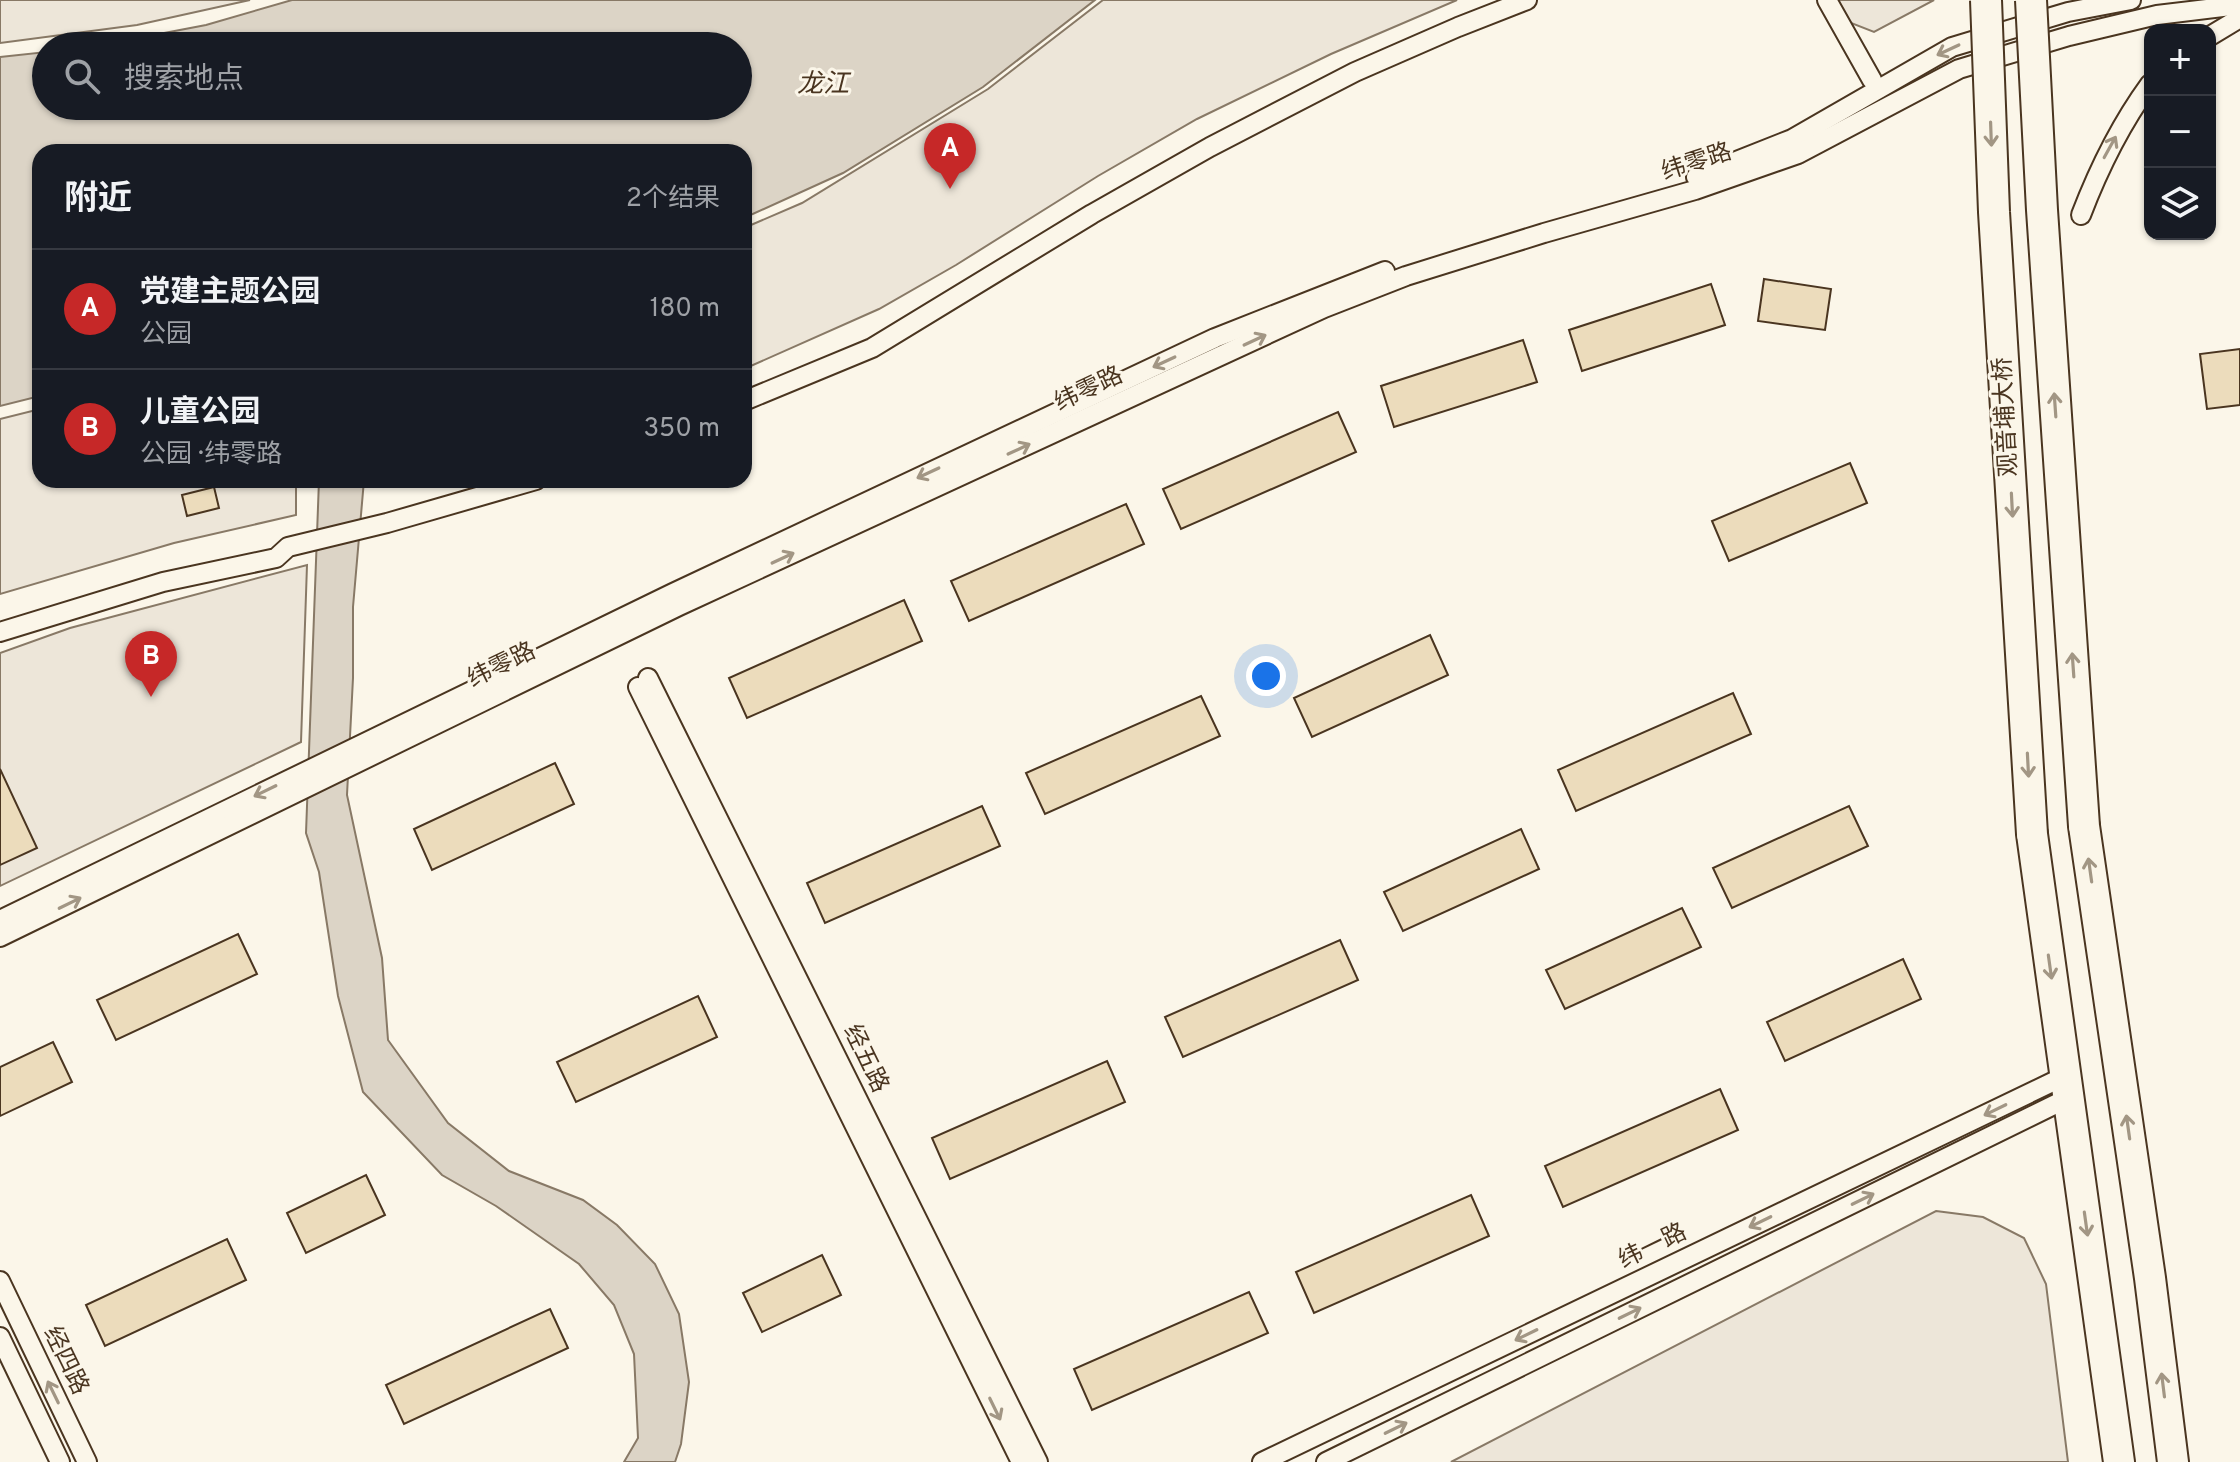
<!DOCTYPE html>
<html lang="zh">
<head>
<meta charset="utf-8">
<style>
  :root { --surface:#171b24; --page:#242831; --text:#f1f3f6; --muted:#9ea1a6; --line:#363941; --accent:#c62828 }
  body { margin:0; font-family:Overpass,"Noto Sans SC",sans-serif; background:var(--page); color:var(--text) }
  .controls { position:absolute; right:24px; top:24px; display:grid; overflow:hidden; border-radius:16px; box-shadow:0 2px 6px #0004 }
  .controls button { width:72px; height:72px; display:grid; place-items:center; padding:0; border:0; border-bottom:2px solid var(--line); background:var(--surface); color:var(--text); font:40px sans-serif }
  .you { position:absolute; left:1266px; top:676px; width:28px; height:28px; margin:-20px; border:6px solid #fff; border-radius:50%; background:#1a73e8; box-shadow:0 0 0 12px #1a73e833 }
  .badge { display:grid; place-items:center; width:52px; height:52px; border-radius:50%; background:var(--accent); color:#fff; font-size:26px; font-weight:700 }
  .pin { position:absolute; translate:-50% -66px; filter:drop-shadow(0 2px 4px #0008) }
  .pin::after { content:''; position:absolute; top:42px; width:28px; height:24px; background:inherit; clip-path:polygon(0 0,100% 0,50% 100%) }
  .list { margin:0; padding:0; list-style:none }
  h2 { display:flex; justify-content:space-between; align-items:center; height:104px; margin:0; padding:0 32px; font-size:34px }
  h2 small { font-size:26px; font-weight:400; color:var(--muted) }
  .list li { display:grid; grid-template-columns:52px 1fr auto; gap:24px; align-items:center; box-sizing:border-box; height:120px; padding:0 32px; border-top:2px solid var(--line) }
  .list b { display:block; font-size:30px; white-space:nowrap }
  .list p { margin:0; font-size:26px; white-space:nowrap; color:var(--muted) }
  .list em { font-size:26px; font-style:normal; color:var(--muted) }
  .icon { flex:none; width:44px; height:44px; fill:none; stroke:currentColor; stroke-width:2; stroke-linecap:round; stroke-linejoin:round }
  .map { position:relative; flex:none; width:2240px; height:1462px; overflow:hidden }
  .search { position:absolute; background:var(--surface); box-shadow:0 2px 6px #0004; left:32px; top:32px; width:720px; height:88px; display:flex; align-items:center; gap:20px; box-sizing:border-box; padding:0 28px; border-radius:44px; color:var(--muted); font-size:30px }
  .panel { position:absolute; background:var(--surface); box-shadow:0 2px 6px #0004; left:32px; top:144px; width:720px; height:344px; border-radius:24px }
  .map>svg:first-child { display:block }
</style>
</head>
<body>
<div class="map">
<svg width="2240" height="1462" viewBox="0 0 2240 1462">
  <rect width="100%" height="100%" fill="#fbf6e9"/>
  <g fill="#ede6d9" stroke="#887966" stroke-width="2">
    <polygon points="0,0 250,0 137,25 0,43"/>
    <polygon points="1103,0 1457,0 1331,54 1197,119 1098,176 956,265 879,309 744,369 744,228 802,203 988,89"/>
    <polygon points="1834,0 1934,0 1874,32 1851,23"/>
    <polygon points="40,409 40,480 296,480 296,515 174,543 0,594 0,419"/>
    <polygon points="307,565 301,742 0,886 0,653 70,628"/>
    <polygon points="1936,1211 1983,1217 2024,1238 2046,1284 2068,1462 1451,1462"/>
  </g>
  <g fill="#dcd4c6" stroke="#887966" stroke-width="2">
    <polygon points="292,0 1095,0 983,87 843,173 744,218 744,152 40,152 40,396 0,406 0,57 46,52 46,106 738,106 738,46 96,46 206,25"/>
    <polygon points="319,480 364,480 353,607 353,678 347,795 382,958 388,1040 448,1123 509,1171 583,1200 617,1225 655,1264 679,1314 689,1382 681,1444 675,1462 624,1462 638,1438 634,1354 614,1305 579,1264 496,1206 442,1175 363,1092 338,996 319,872 306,833"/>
  </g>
  <g fill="#ecdcbc" stroke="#4a3520" stroke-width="2">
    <polygon points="1764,279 1831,289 1825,330 1758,321"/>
    <polygon points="1711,284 1725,325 1582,371 1569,330"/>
    <polygon points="1523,340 1537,382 1394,427 1381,386"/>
    <polygon points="2240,349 2240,405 2207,409 2200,354"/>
    <polygon points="1338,412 1356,452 1181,529 1163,489"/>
    <polygon points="1850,463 1867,503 1729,561 1712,521"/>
    <polygon points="214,487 219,508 187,516 182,495"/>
    <polygon points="1126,504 1144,544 969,621 951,581"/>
    <polygon points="904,600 922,641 747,718 729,678"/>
    <polygon points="1430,635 1448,675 1312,737 1294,698"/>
    <polygon points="1733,693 1751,734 1576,811 1558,770"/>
    <polygon points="1201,696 1220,736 1045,814 1026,773"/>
    <polygon points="555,763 574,804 432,870 414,829"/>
    <polygon points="0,769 37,848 0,865"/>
    <polygon points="982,806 1000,846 825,923 807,883"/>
    <polygon points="1849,806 1868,846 1732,908 1713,868"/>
    <polygon points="1521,829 1539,869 1403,931 1384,892"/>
    <polygon points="1682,908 1701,947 1565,1009 1546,970"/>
    <polygon points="238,934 257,974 116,1040 97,1000"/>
    <polygon points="1340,940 1358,980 1183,1057 1165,1017"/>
    <polygon points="1903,959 1921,999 1785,1061 1767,1022"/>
    <polygon points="698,996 717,1037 576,1102 557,1062"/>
    <polygon points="53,1042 72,1082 0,1116 0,1067"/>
    <polygon points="1107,1061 1125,1102 950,1179 932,1138"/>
    <polygon points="1720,1089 1738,1130 1563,1207 1545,1166"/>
    <polygon points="366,1175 385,1215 306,1253 287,1213"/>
    <polygon points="1471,1195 1489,1236 1314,1313 1296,1272"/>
    <polygon points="227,1239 246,1280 105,1346 86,1305"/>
    <polygon points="822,1255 841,1295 762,1332 743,1293"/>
    <polygon points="1249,1292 1268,1333 1092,1410 1074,1369"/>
    <polygon points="550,1309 568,1348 404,1424 386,1385"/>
  </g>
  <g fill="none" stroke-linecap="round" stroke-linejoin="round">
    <defs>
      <g id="minor">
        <polyline points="1827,0 1872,80"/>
        <polyline points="2210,36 2240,18"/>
        <polyline points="1696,177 1792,139 1952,47 2068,12 2131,0"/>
        <path d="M 2081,215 C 2099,168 2120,125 2150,84"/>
        <polyline points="744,401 872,348 1092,214 1210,147 1355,72 1458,27 1527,0"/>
        <polyline points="0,632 163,582 276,558 288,547 387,523 536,480"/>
        <polyline points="648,678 1038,1462"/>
        <polyline points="638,687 1021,1462"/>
        <polyline points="0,920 673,593 1215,338 1385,271"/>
        <polyline points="0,937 679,606 1324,308 1406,276 1544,233 1695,190 1798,154 1959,69 2069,36 2157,15 2240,5"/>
        <polyline points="0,1281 87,1462"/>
        <polyline points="0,1337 60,1462"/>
        <polyline points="1262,1462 2065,1076"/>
        <polyline points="1326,1462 2068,1098"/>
      </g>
      <g id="primary">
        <polyline points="2084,826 2150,1278 2173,1462"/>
        <polyline points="2032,834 2119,1462"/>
      </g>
    </defs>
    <use href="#minor" stroke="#4a3520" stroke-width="22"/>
    <use href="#primary" stroke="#4a3520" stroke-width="34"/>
    <use href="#minor" stroke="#fbf6e9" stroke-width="18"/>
    <use href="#primary" stroke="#fbf6e9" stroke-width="30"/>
    <defs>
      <g id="primary-bridge">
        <polyline points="1986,0 1994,212 2032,834"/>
        <polyline points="2031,0 2042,210 2084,826"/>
      </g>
    </defs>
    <use href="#primary-bridge" stroke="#4a3520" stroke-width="34" stroke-linecap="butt"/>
    <use href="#primary-bridge" stroke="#fbf6e9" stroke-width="30"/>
  </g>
  <defs><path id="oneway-shaft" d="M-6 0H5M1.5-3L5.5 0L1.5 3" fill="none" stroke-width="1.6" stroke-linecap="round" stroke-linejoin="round" transform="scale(2)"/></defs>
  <g stroke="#a29684">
    <use href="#oneway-shaft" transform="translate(1948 50) rotate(155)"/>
    <use href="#oneway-shaft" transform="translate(1991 134) rotate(88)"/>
    <use href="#oneway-shaft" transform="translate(2110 147) rotate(-61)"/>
    <use href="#oneway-shaft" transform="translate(1255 340) rotate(-25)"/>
    <use href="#oneway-shaft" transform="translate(1164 362) rotate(155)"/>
    <use href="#oneway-shaft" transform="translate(2055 405) rotate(-94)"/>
    <use href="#oneway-shaft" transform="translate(1019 449) rotate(-25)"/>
    <use href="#oneway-shaft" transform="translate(928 473) rotate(155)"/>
    <use href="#oneway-shaft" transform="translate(2012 505) rotate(87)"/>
    <use href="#oneway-shaft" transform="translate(783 558) rotate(-25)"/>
    <use href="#oneway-shaft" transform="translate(2073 665) rotate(-94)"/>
    <use href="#oneway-shaft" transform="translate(2028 765) rotate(87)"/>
    <use href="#oneway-shaft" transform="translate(265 791) rotate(154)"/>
    <use href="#oneway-shaft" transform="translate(2090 870) rotate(-98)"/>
    <use href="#oneway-shaft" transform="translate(70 903) rotate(-26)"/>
    <use href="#oneway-shaft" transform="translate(2050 967) rotate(82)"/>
    <use href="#oneway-shaft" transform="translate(1995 1110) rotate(154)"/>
    <use href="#oneway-shaft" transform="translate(2128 1127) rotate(-98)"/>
    <use href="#oneway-shaft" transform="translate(1863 1199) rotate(-26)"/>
    <use href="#oneway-shaft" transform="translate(1760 1222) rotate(154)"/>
    <use href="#oneway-shaft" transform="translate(2086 1224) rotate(82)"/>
    <use href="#oneway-shaft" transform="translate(1630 1313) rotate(-26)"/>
    <use href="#oneway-shaft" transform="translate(1526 1335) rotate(154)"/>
    <use href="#oneway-shaft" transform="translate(2163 1385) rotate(-97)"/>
    <use href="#oneway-shaft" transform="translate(53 1392) rotate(-116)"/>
    <use href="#oneway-shaft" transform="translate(995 1409) rotate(64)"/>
    <use href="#oneway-shaft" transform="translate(1396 1428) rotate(-26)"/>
  </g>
  <g text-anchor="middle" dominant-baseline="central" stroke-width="6" stroke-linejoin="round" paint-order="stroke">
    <g font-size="24" fill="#4a3520" stroke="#fbf6e9">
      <text transform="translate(1697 163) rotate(-18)">纬零路</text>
      <text transform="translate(1089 390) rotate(-25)">纬零路</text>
      <text transform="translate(2007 417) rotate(-93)">观音埔大桥</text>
      <text transform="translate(502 666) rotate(-26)">纬零路</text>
      <text transform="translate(865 1059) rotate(64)">经五路</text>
      <text transform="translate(1653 1247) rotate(-26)">纬一路</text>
      <text transform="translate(65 1361) rotate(64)">经四路</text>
    </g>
    <g font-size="26" font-style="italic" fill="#4a3520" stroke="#fbf6e9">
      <text x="823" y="85">龙江</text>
    </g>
  </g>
</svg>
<div class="controls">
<button>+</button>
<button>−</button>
<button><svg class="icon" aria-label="layers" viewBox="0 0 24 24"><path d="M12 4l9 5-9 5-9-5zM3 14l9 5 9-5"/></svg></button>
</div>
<div class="you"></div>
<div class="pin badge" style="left:950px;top:189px">A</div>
<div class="pin badge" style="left:151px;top:697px">B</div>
<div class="search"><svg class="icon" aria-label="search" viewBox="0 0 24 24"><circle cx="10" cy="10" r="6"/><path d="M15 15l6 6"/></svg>搜索地点</div>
<section class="panel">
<h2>附近<small>2个结果</small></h2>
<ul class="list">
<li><span class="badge">A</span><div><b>党建主题公园</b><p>公园</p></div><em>180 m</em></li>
<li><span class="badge">B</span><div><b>儿童公园</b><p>公园 · 纬零路</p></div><em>350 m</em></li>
</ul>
</section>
</div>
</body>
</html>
